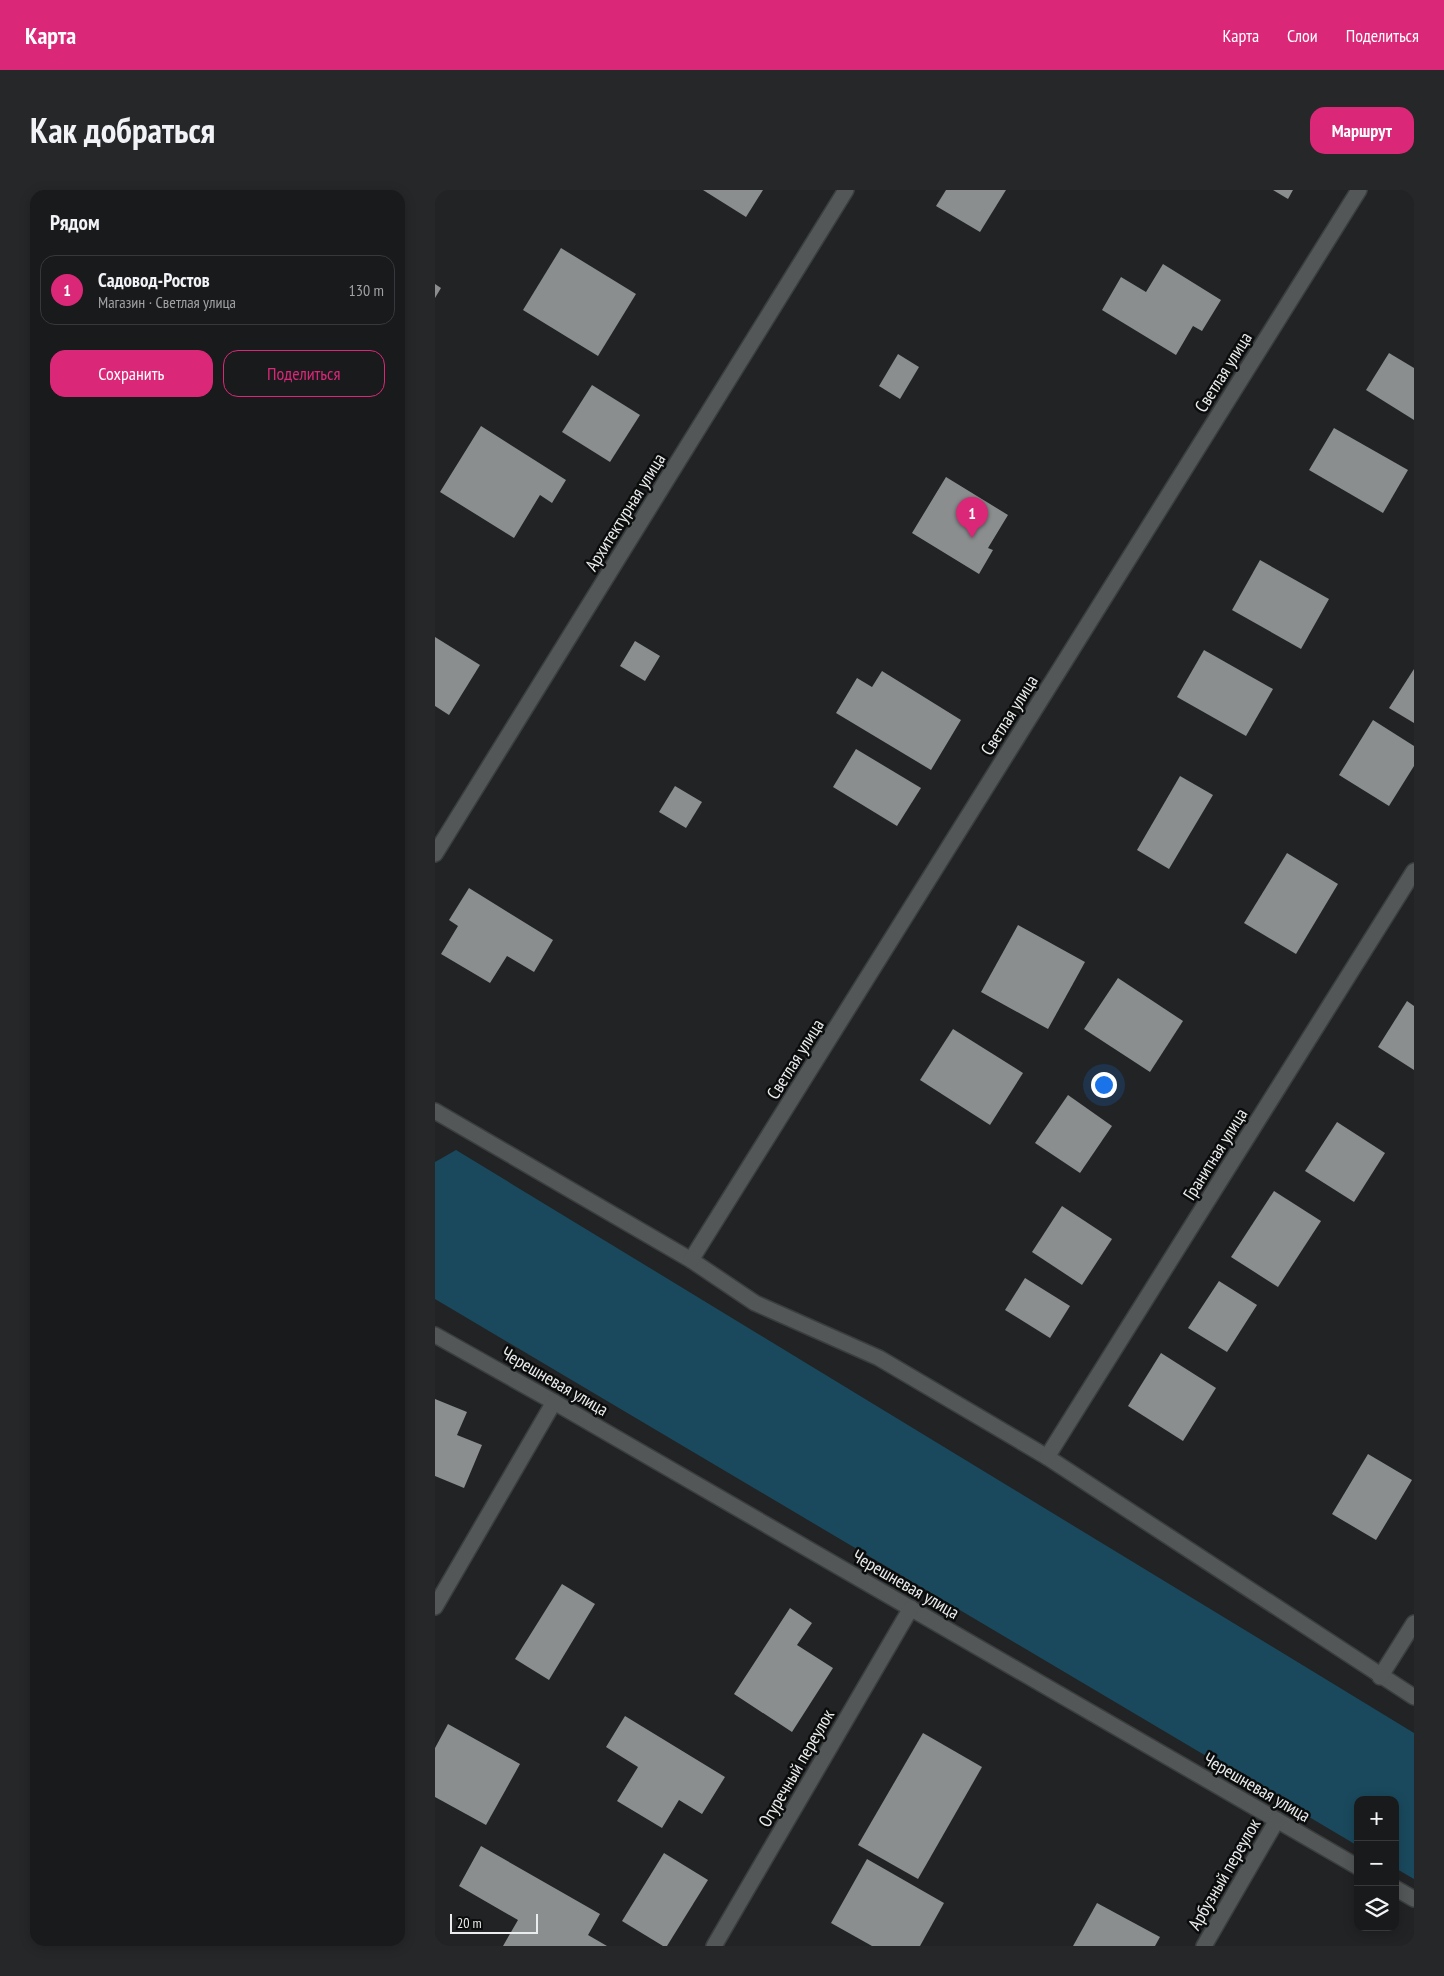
<!DOCTYPE html>
<html lang="ru">
<head>
<meta charset="utf-8">
<style>
  :root { --surface:#191a1c; --page:#262729; --text:#f1f3f6; --muted:#9fa1a3; --line:#37383b; --accent:#db2777 }
  body { margin:0; font-family:"PT Sans Narrow",sans-serif; background:var(--page); color:var(--text) }
  .controls { position:absolute; right:15px; bottom:15px; display:grid; overflow:hidden; border-radius:10px; box-shadow:0 2px 12px #0003 }
  .controls button { width:45px; height:45px; display:grid; place-items:center; padding:0; border:0; border-bottom:1px solid var(--line); background:var(--surface); color:var(--text); font:25px sans-serif }
  .scale { position:absolute; left:15px; bottom:12px; width:88px; box-sizing:border-box; padding-left:5px; border:2px solid #eaeced; border-top:0; font-size:14px; line-height:18px; white-space:nowrap; color:#eaeced; -webkit-text-stroke:4px #0b0d0d; paint-order:stroke }
  .you { position:absolute; left:668px; top:894px; width:18px; height:18px; margin:-12px; border:4px solid #fff; border-radius:50%; background:#1a73e8; box-shadow:0 0 0 8px #1a73e833 }
  .badge { display:grid; place-items:center; width:32px; height:32px; border-radius:50%; background:var(--accent); color:#fff; font-size:16px; font-weight:700 }
  .pin { position:absolute; translate:-50% -41px; filter:drop-shadow(0 1px 2px #0008) }
  .pin::after { content:''; position:absolute; top:26px; width:18px; height:15px; background:inherit; clip-path:polygon(0 0,100% 0,50% 100%) }
  .list { margin:0; padding:0; list-style:none }
  h2 { display:flex; justify-content:space-between; align-items:center; height:65px; margin:0; padding:0 20px; font-size:21px }
  h2 small { font-size:16px; font-weight:400; color:var(--muted) }
  .list li { display:grid; grid-template-columns:32px 1fr auto; gap:15px; align-items:center; box-sizing:border-box; height:70px; margin:0 10px 10px; padding:0 10px; border:1px solid var(--line); border-radius:15px }
  .list b { display:block; font-size:19px; white-space:nowrap }
  .list p { margin:0; font-size:16px; white-space:nowrap; color:var(--muted) }
  .list em { font-size:16px; font-style:normal; color:var(--muted) }
  .actions { display:flex; gap:10px; padding:15px 20px }
  .actions a { flex:1; padding:11px 0; border:1px solid var(--accent); border-radius:15px; text-align:center; font-size:18px; color:var(--accent) }
  .actions .main { background:var(--accent); color:#fff }
  .icon { flex:none; width:28px; height:28px; fill:none; stroke:currentColor; stroke-width:2; stroke-linecap:round; stroke-linejoin:round }
  .map { position:relative; flex:none; width:979px; height:1756px; overflow:hidden; border-radius:15px }
  header { display:flex; align-items:center; gap:30px; box-sizing:border-box; height:70px; padding:0 25px; background:var(--accent); color:#fff }
  header strong { font-size:24px }
  nav { display:flex; gap:28px; margin-inline-start:auto; font-size:18px }
  .intro { display:flex; align-items:center; justify-content:space-between; box-sizing:border-box; height:120px; padding:0 30px }
  h1 { margin:0; font-size:35px }
  .button { padding:12px 22px; border-radius:15px; background:var(--accent); color:#fff; font-size:18px; font-weight:700 }
  main { display:flex; gap:30px; padding:0 30px }
  aside { flex:1; background:var(--surface); border-radius:15px; box-shadow:0 2px 12px #0003 }
  .map>svg:first-child { display:block }
</style>
</head>
<body>
<header>
<strong>Карта</strong>
<nav><a>Карта</a><a>Слои</a><a>Поделиться</a></nav>
</header>
<div class="intro"><h1>Как добраться</h1><a class="button">Маршрут</a></div>
<main>
<aside>
<h2>Рядом<small></small></h2>
<ul class="list">
<li><span class="badge">1</span><div><b>Садовод-Ростов</b><p>Магазин · Светлая улица</p></div><em>130 m</em></li>
</ul>
<div class="actions"><a class="main">Сохранить</a><a>Поделиться</a></div>
</aside>
<div class="map">
<svg width="979" height="1756" viewBox="0 0 979 1756">
  <rect width="100%" height="100%" fill="#212325"/>
  <polygon fill="#1a495d" points="21,960 979,1543 979,1689 960,1678 960,1610 923,1610 923,1656 0,1109 0,972"/>
  <g fill="#8a8e8e">
    <polygon points="268,0 328,0 311,27"/>
    <polygon points="511,0 571,0 545,42 501,16"/>
    <polygon points="838,0 858,0 853,9"/>
    <polygon points="126,58 201,104 163,166 88,120"/>
    <polygon points="728,74 786,110 767,141 758,136 741,165 667,120 686,87 711,102"/>
    <polygon points="0,94 6,98 0,108"/>
    <polygon points="954,163 979,178 979,230 931,200"/>
    <polygon points="463,164 484,177 465,209 444,196"/>
    <polygon points="157,195 205,225 175,272 127,242"/>
    <polygon points="46,236 131,290 117,313 105,305 79,348 5,302"/>
    <polygon points="899,238 973,280 948,323 874,280"/>
    <polygon points="511,287 573,325 553,358 558,360 544,384 477,343"/>
    <polygon points="825,370 894,409 866,459 797,420"/>
    <polygon points="0,447 45,475 14,525 0,516"/>
    <polygon points="200,451 225,466 210,491 185,476"/>
    <polygon points="769,460 838,499 811,546 742,507"/>
    <polygon points="979,479 979,533 954,518"/>
    <polygon points="447,481 526,530 496,580 401,523 422,488 437,497"/>
    <polygon points="938,530 979,556 979,576 954,616 904,585"/>
    <polygon points="421,559 486,598 462,636 398,597"/>
    <polygon points="745,586 778,605 734,679 702,660"/>
    <polygon points="240,596 267,612 251,638 224,622"/>
    <polygon points="852,663 903,694 861,764 809,733"/>
    <polygon points="34,698 118,750 99,782 72,766 55,793 6,764 23,736 14,730"/>
    <polygon points="583,735 650,772 613,839 546,802"/>
    <polygon points="683,788 748,831 715,882 649,839"/>
    <polygon points="972,811 979,816 979,880 943,857"/>
    <polygon points="518,839 588,883 555,935 485,890"/>
    <polygon points="633,905 677,936 645,983 600,953"/>
    <polygon points="902,932 950,963 919,1012 870,981"/>
    <polygon points="839,1001 886,1031 843,1097 796,1067"/>
    <polygon points="627,1016 677,1049 647,1095 597,1062"/>
    <polygon points="590,1088 635,1116 615,1148 570,1120"/>
    <polygon points="784,1091 822,1115 792,1162 753,1138"/>
    <polygon points="726,1163 781,1198 748,1251 693,1216"/>
    <polygon points="0,1209 32,1222 22,1245 47,1255 29,1298 0,1286"/>
    <polygon points="933,1264 977,1290 941,1350 897,1324"/>
    <polygon points="127,1394 160,1414 114,1490 80,1469"/>
    <polygon points="355,1418 377,1433 362,1455 398,1478 357,1542 299,1504"/>
    <polygon points="190,1526 290,1587 267,1624 244,1610 227,1638 182,1611 203,1577 171,1557"/>
    <polygon points="13,1534 85,1574 51,1635 0,1607 0,1558"/>
    <polygon points="488,1543 547,1577 483,1689 423,1655"/>
    <polygon points="46,1656 165,1724 153,1745 172,1756 68,1756 83,1730 24,1696"/>
    <polygon points="229,1663 273,1690 232,1756 228,1756 187,1731"/>
    <polygon points="432,1669 509,1713 485,1756 437,1756 396,1733"/>
    <polygon points="662,1713 725,1747 720,1756 638,1756"/>
  </g>
  <g fill="none" stroke-linecap="round" stroke-linejoin="round">
    <defs>
      <g id="minor">
        <polyline points="0,664 411,0"/>
        <polyline points="0,921 256,1070 320,1113 444,1168 612,1267 979,1507"/>
        <polyline points="256,1070 924,0"/>
        <polyline points="0,1145 119,1212 923,1677"/>
        <polyline points="612,1267 979,681"/>
        <polyline points="0,1417 119,1212"/>
        <polyline points="945,1487 979,1433"/>
        <polyline points="960,1698 979,1709"/>
        <polyline points="279,1756 476,1418"/>
        <polyline points="769,1756 842,1630"/>
      </g>
    </defs>
    <use href="#minor" stroke="#3b3e3f" stroke-width="18"/>
    <use href="#minor" stroke="#535758" stroke-width="15"/>
  </g>
  <g text-anchor="middle" dominant-baseline="central" stroke-width="5" stroke-linejoin="round" paint-order="stroke">
    <g font-size="18" fill="#eaeced" stroke="#0b0d0d">
      <text transform="translate(788 182) rotate(-58)">Светлая улица</text>
      <text transform="translate(190 322) rotate(-58)">Архитектурная улица</text>
      <text transform="translate(574 525) rotate(-58)">Светлая улица</text>
      <text transform="translate(360 869) rotate(-58)">Светлая улица</text>
      <text transform="translate(780 964) rotate(-58)">Гранитная улица</text>
      <text transform="translate(120 1191) rotate(30)">Черешневая улица</text>
      <text transform="translate(471 1394) rotate(30)">Черешневая улица</text>
      <text transform="translate(361 1578) rotate(-60)">Огуречный переулок</text>
      <text transform="translate(822 1597) rotate(30)">Черешневая улица</text>
      <text transform="translate(789 1684) rotate(-60)">Арбузный переулок</text>
    </g>
  </g>
</svg>
<div class="controls">
<button>+</button>
<button>−</button>
<button><svg class="icon" aria-label="layers" viewBox="0 0 24 24"><path d="M12 4l9 5-9 5-9-5zM3 14l9 5 9-5"/></svg></button>
</div>
<div class="scale">20 m</div>
<div class="you"></div>
<div class="pin badge" style="left:537px;top:348px">1</div>
</div>
</main>
</body>
</html>
